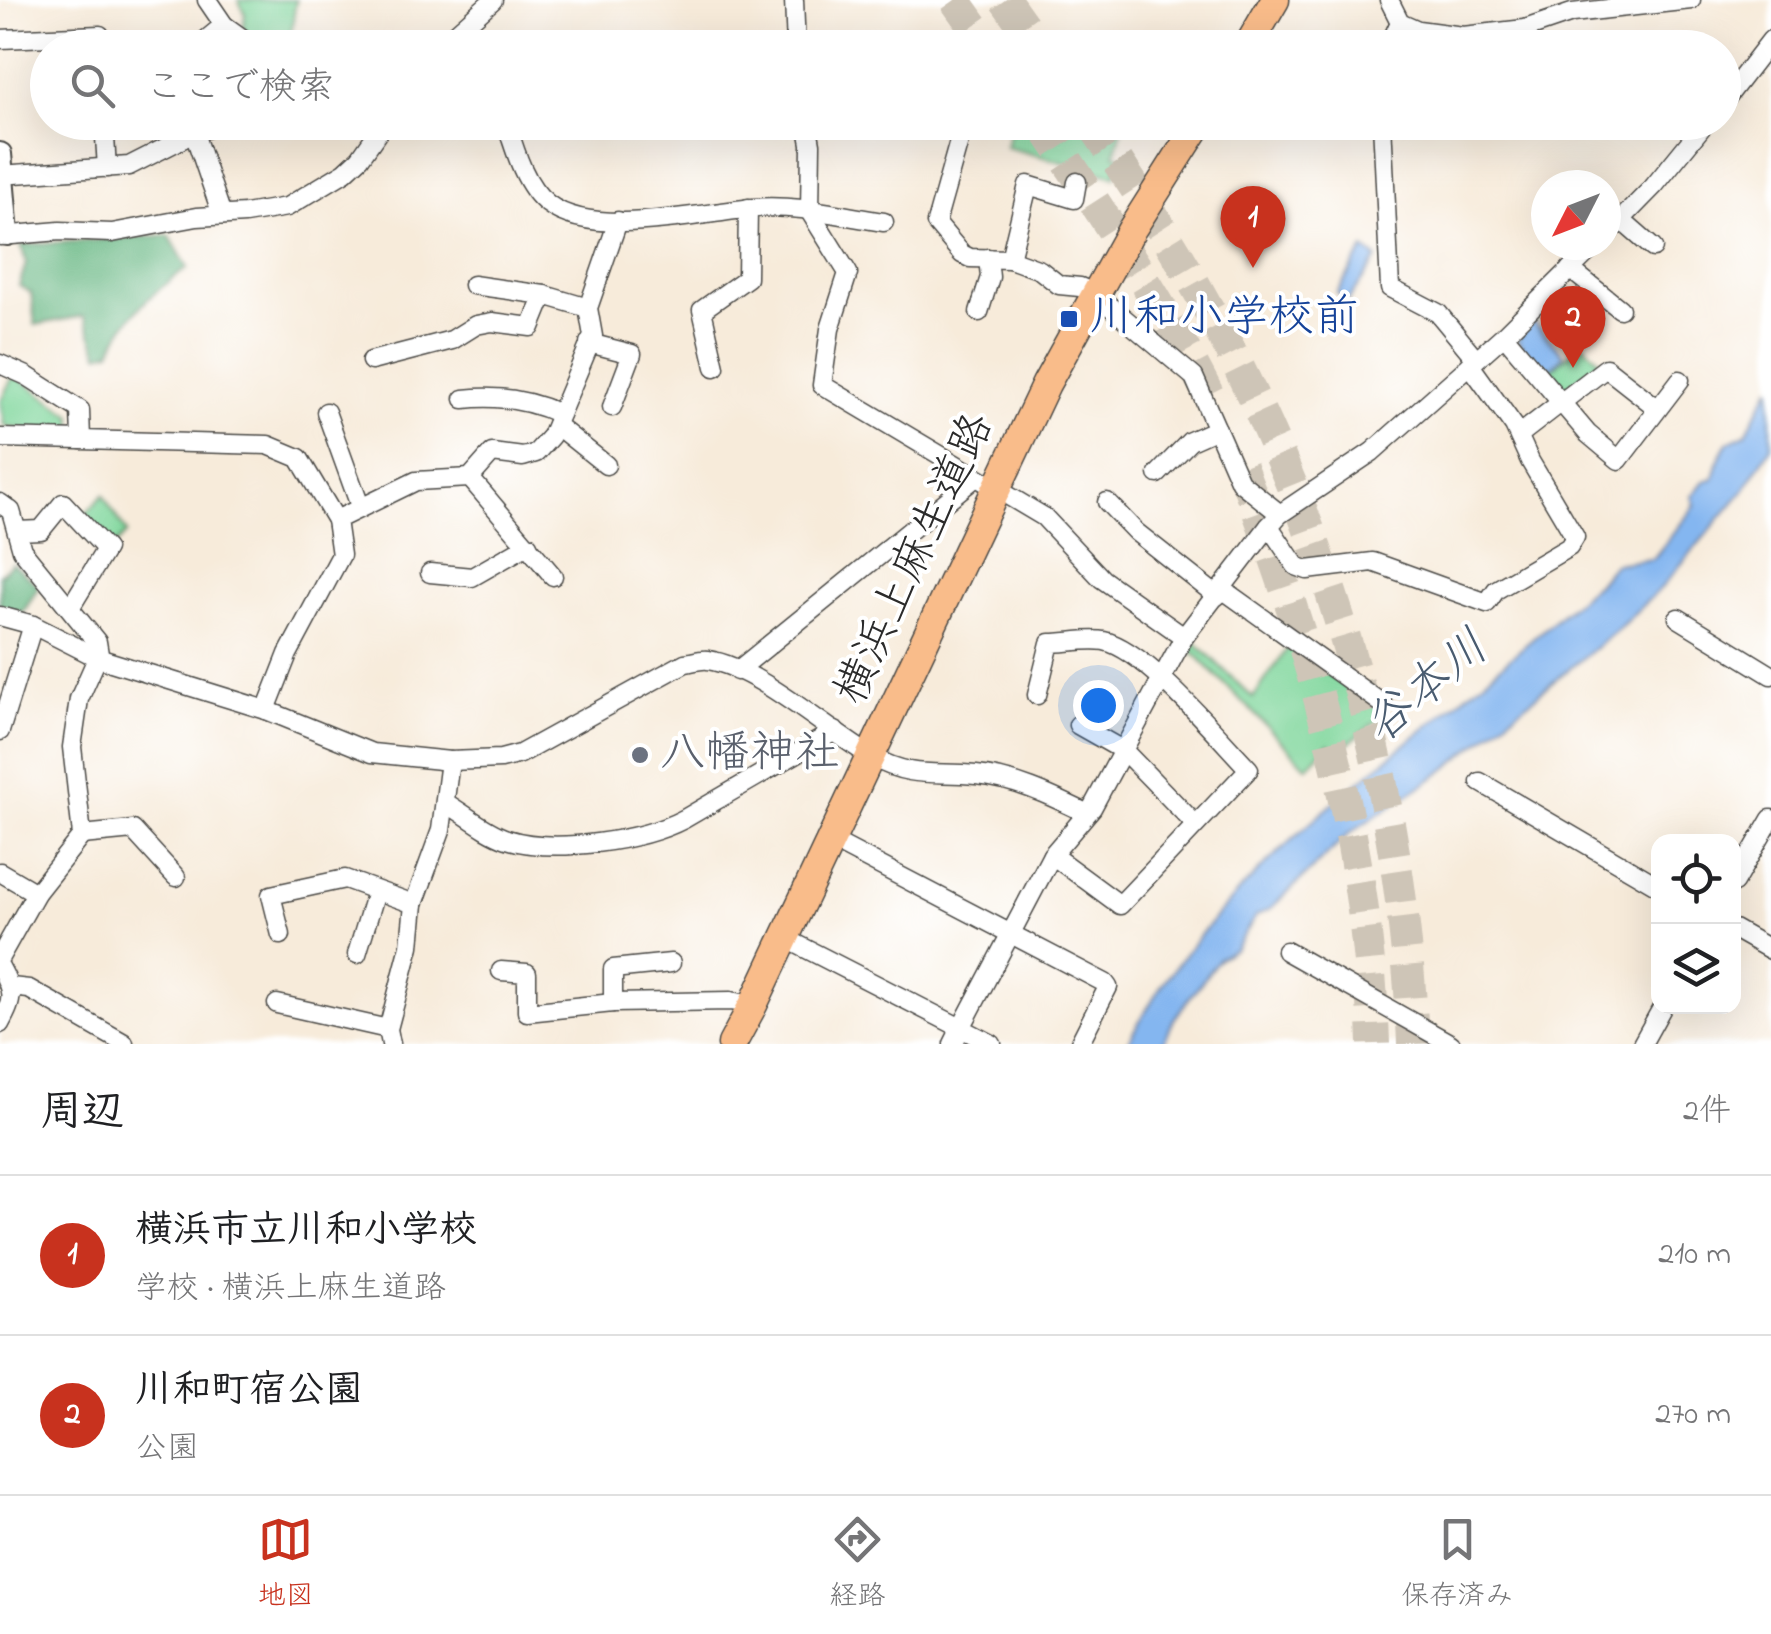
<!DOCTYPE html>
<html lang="ja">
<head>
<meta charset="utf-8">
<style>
  :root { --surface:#fff; --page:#f6f6f6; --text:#202124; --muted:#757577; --line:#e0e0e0; --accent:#c8321e }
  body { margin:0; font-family:"Indie Flower","Klee One",sans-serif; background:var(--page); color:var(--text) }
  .controls { position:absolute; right:30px; bottom:30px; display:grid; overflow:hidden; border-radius:20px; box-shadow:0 10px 40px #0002 }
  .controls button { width:90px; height:90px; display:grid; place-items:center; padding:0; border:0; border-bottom:2px solid var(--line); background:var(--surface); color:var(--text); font:50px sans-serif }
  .compass { position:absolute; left:1531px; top:170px; width:90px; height:90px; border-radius:50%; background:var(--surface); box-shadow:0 10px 40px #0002; rotate:228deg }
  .you { position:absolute; left:1098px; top:705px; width:35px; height:35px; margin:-25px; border:8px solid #fff; border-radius:50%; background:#1a73e8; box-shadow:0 0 0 15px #1a73e833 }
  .badge { display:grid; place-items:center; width:65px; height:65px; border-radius:50%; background:var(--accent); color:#fff; font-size:32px; font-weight:700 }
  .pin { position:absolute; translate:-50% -82px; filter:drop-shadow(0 2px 5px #0008) }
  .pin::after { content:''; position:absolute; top:52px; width:35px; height:30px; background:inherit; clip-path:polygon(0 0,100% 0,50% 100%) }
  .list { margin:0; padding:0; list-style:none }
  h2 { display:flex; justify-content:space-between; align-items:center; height:130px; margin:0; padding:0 40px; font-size:42px }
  h2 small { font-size:32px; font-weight:400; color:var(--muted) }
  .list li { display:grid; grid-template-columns:65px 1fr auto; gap:30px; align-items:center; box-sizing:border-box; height:160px; padding:0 40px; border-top:2px solid var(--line) }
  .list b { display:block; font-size:38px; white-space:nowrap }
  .list p { margin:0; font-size:32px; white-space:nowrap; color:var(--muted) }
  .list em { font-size:32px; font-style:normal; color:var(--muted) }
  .icon { flex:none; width:55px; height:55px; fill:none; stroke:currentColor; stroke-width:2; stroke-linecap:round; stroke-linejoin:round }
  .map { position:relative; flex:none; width:1771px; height:1044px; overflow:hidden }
  .search { position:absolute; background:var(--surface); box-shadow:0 10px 40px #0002; left:30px; right:30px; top:30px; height:110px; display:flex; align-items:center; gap:25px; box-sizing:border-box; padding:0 35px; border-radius:55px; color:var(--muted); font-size:38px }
  .sheet { height:450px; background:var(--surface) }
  nav { display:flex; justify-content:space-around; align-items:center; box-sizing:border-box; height:140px; border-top:2px solid var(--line); background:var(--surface); font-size:28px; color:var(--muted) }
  nav a { display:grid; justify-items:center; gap:5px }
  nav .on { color:var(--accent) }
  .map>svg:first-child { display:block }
</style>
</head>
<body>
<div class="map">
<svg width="1771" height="1044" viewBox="0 0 1771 1044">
  <rect width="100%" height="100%" fill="#fff"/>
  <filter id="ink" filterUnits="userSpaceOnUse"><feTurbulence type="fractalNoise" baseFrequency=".01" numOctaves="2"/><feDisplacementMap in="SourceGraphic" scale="20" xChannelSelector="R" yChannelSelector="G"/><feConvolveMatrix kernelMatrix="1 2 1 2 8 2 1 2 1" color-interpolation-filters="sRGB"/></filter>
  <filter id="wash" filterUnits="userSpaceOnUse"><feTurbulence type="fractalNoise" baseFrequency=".0048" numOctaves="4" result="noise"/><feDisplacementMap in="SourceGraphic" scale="40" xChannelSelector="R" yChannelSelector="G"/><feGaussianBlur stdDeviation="2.25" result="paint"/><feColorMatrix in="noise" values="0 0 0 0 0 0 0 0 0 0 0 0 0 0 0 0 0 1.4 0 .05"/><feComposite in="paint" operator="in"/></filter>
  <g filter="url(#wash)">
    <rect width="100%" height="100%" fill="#f7ebda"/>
    <g fill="#7fd69b" stroke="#558063" stroke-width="2.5">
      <polygon points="238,0 296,0 289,47 279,47 266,36 251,37 243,30 245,14"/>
      <polygon points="1011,123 1124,123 1115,154 1125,159 1123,166 1118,165 1115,176 1006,147"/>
      <polygon points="1582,343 1601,362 1565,393 1546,374"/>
      <polygon points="14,375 72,415 73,427 70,431 46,433 4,426 0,401"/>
      <polygon points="103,495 127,533 112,549 83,517"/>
      <polygon points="1191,638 1253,698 1289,646 1375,706 1383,716 1337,752 1329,744 1307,767 1186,645"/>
    </g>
    <g fill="#67b783" stroke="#497157" stroke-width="2.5">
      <path d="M 169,235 L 188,268 C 156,290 126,314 111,351 L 99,354 L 84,316 L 35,325 L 31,293 L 19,286 L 26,263 L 21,245 Z"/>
      <polygon points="12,563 39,586 23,613 0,607 0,575"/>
    </g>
    <g fill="#84b6f0" stroke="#58708e" stroke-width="2.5">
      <polygon points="1364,249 1377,258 1348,301 1337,293"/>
      <polygon points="1533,321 1564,355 1544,375 1517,340"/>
      <path d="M 1771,386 L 1771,447 L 1744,490 L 1662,587 L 1617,630 L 1441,773 L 1351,832 L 1270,909 L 1256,916 L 1235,949 L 1219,958 L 1174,1019 L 1163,1044 L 1127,1044 C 1204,895 1344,795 1471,691 C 1514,656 1556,618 1599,582 L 1614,564 L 1653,559 L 1695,506 L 1692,496 L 1704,481 L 1714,478 L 1720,456 L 1728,443 L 1746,433 Z"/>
    </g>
  </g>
  <g filter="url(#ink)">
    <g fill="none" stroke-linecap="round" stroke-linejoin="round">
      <g stroke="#cec5b7" stroke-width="32" stroke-dasharray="32 16" stroke-linecap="butt">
        <polyline points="955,0 989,48"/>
        <polyline points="1005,0 1039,48"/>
        <path d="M 1041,122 C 1103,214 1164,305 1213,404"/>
        <path d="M 1091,122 C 1131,181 1170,239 1204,301 C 1329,527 1403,786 1413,1044"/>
        <path d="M 1241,467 C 1314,654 1368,843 1374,1044"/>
      </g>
      <defs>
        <g id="minor">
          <polyline points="207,0 224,25 256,48"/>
          <polyline points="794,0 796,48"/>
          <polyline points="1389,0 1400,22 1418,30 1463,36 1525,29 1572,13 1691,0"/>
          <polyline points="0,39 100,35 100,48"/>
          <polyline points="196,48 224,25"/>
          <polyline points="439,48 493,0"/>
          <polyline points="1388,48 1400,22"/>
          <polyline points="1724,101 1771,40"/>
          <polyline points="104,122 107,168"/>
          <path d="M 506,122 C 514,148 525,187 548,204 C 593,239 700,213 753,208 C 796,204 842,216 884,222"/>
          <polyline points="807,122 811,144 810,212 848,273 830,329 822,385 1044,517 1102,579 1184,637"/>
          <polyline points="1382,122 1390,288 1438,313 1476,359"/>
          <polyline points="963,127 936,223 962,254 970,258 1010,259 1040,270 1059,285 1080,287 1094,293 1194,377 1240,482 1280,514"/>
          <polyline points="194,133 222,215"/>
          <polyline points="0,175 129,166 194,133 225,122"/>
          <polyline points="1621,220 1653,248"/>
          <polyline points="1606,235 1654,186 1706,122"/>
          <polyline points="0,236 60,231 112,233 197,217 245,214 287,207 345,172 360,158 385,122"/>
          <polyline points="1010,259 1028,185 1074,199 1077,182"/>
          <polyline points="1570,269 1620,309"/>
          <polyline points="473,285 544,295 588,308"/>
          <polyline points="979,312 990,277 988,258"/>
          <polyline points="1504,335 1588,434 1619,460 1680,380"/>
          <polyline points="589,343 632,354 612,407"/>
          <polyline points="371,361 452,340 476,325 492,322 531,327 544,295"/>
          <polyline points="0,364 27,376 80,410 81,440 268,445 299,458 336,520 341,555 288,654 266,710"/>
          <polyline points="715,367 702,310 747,278 748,208"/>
          <path d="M 464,399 C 498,395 529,400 560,414"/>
          <polyline points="326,412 360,506"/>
          <polyline points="556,425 606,465"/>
          <polyline points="1519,435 1606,368 1657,408"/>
          <polyline points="0,438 81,440"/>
          <polyline points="1158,474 1190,441 1217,429"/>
          <polyline points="470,478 553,576"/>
          <polyline points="1107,502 1136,532 1217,596"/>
          <polyline points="0,503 11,511 22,550 97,642 99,654 79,699 72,747 82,835 36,893 0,957"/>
          <polyline points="336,520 416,481 470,478 492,453 523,457 536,453 551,436 593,336 588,308 618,221"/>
          <polyline points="1269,526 1296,566 1307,570 1373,562 1487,603 1496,590 1569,547 1575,537 1530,461 1514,426 1470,365"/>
          <polyline points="17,531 41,530 63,503 106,549 70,608"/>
          <polyline points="430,573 472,577 528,545"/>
          <polyline points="1222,589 1384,705"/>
          <path d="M 0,616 L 33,625 L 98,658 L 266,710 L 372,753 L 450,761 L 501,759 L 520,754 L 685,663 C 692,662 701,659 708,660 C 757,667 828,731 872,757 C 912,779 934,771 976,775 C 1013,778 1051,796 1084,812"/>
          <polyline points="1678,618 1771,675"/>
          <polyline points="737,671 976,477"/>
          <path d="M 1037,695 L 1050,643 C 1066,643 1089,638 1104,641 C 1146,650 1218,737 1249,769 L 1120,905 L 1052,855"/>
          <polyline points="1078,725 1124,751 1195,824"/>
          <polyline points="0,731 33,625"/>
          <polyline points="1480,782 1658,886"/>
          <path d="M 446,803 C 465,814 486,832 507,839 C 554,854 642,841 684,819 L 835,731"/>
          <polyline points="82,835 133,830 176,877"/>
          <polyline points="831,840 1105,983 1108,987 1079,1044"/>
          <polyline points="0,872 36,893"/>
          <polyline points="1734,883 1771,819"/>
          <polyline points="1734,929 1771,950"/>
          <polyline points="281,935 271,895 345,879 414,904"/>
          <polyline points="785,938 961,1028 1052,855 1092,808 1184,637 1269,526 1280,514 1372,452 1504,335 1595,245"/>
          <polyline points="1286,951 1451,1044"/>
          <polyline points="357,954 376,892"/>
          <polyline points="671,963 613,969 613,1003 731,1001 753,1005"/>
          <path d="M 0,967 C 14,993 14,998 0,1024"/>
          <polyline points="501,971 527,973 527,1012 613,1003"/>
          <polyline points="11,987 29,989 124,1043"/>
          <polyline points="277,1004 388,1029"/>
          <polyline points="391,1044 388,1029 410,946 414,904 441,830 450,761"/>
          <polyline points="953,1044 961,1028 992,1044"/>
          <polyline points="1642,1044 1663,1006"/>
        </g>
        <polyline id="tertiary" points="0,154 7,234"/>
        <g id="primary">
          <polyline points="1247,48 1275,0"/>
          <polyline points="732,1044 753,1005 1046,384 1132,229 1200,122"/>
        </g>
      </defs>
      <use href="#minor" stroke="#4a4845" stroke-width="21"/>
      <use href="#tertiary" stroke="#4a4845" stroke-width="26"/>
      <use href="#primary" stroke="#4a4845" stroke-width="31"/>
      <use href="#minor" stroke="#fff" stroke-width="18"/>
      <use href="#tertiary" stroke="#fff" stroke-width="22"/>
      <use href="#primary" stroke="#f9bc8a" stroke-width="28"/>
    </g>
  </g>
  <rect fill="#1a4fb4" stroke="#fff" stroke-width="4" x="1059" y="309" width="20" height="20" rx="5"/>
  <circle fill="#6b7280" stroke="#fff" stroke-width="4" cx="640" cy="755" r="10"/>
  <g text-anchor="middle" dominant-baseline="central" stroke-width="8" stroke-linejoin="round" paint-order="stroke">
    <g font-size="45" fill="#164399" stroke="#fff" text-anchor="start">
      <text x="1089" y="319">川和小学校前</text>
    </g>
    <g font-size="45" fill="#2b2b2b" stroke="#fff">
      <text transform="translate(916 559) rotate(-65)">横浜上麻生道路</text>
    </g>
    <g font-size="45" fill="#5b616d" stroke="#fff" text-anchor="start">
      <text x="660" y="755">八幡神社</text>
    </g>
    <g font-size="48" font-style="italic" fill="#4a5c70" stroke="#fff">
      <text transform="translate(1428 688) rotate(-40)">谷本川</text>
    </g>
  </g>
</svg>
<div class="controls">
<button><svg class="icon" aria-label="locate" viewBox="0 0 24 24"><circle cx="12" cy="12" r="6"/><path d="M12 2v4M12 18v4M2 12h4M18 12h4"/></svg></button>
<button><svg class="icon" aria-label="layers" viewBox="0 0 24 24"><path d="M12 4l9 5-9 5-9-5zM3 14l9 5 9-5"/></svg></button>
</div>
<svg class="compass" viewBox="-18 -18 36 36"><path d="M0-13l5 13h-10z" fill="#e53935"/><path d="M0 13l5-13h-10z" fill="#757577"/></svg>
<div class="you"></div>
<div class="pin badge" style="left:1253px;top:268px">1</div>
<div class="pin badge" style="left:1573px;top:368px">2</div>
<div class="search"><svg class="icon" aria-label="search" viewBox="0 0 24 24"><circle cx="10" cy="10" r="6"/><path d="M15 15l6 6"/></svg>ここで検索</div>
</div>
<section class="sheet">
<h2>周辺<small>2件</small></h2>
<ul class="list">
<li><span class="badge">1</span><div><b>横浜市立川和小学校</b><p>学校 · 横浜上麻生道路</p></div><em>210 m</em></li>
<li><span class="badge">2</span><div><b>川和町宿公園</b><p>公園</p></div><em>270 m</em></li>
</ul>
</section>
<nav>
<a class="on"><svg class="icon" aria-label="map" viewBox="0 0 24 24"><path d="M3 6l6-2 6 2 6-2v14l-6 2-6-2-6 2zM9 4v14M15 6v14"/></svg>地図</a>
<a><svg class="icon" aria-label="directions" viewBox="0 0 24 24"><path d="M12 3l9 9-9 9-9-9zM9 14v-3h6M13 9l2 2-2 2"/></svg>経路</a>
<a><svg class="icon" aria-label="saved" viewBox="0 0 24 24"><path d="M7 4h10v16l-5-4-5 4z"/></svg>保存済み</a>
</nav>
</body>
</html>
